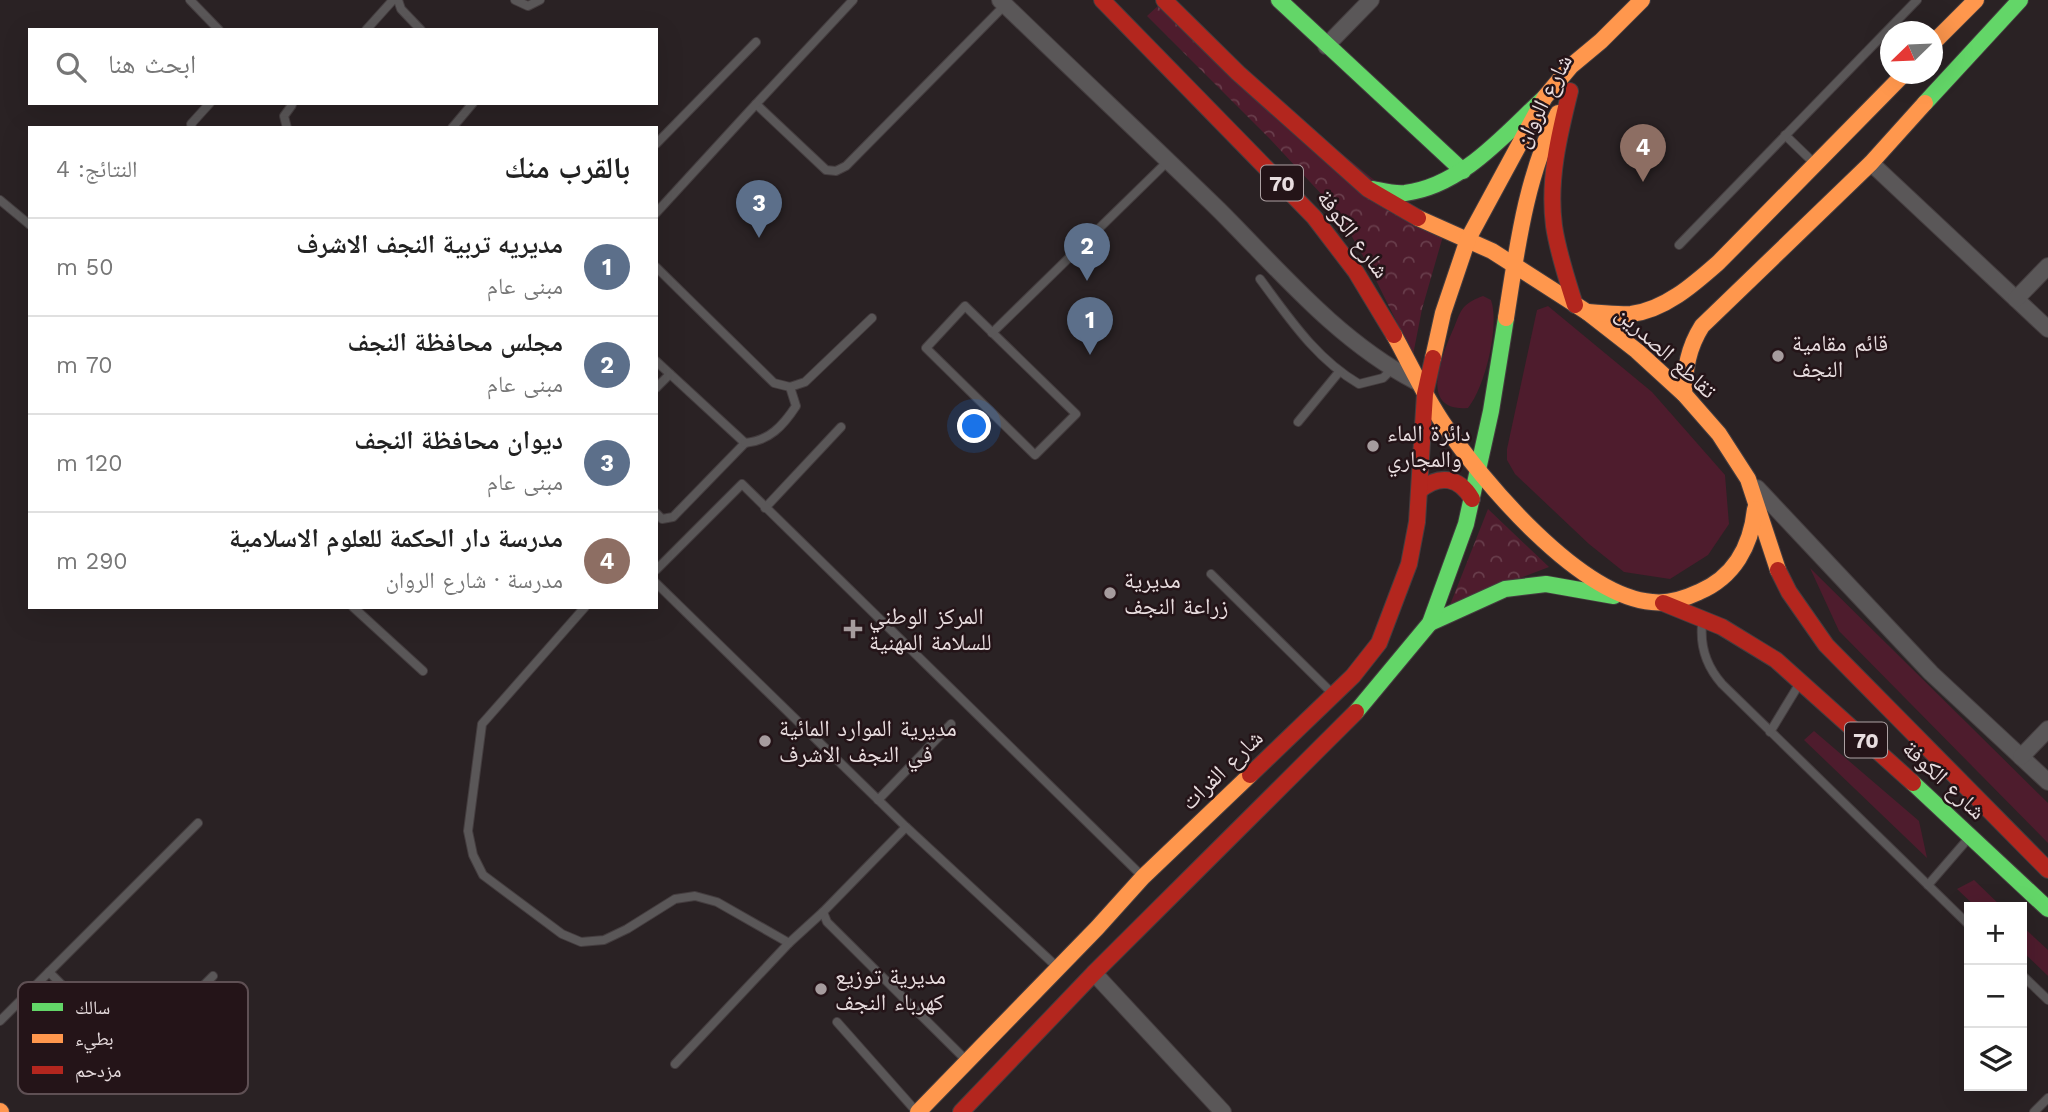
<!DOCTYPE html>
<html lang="ar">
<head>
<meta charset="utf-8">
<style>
  :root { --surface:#fff; --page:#f6f6f6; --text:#222; --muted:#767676; --line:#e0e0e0; --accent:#0f766e }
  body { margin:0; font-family:"Work Sans","Noto Naskh Arabic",sans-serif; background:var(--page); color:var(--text); direction:rtl }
  .controls { position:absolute; right:21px; bottom:21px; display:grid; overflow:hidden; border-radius:0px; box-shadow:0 7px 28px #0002 }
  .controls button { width:63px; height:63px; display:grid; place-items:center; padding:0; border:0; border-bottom:2px solid var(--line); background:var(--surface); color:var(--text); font:35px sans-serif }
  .compass { position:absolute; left:1880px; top:21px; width:63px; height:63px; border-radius:50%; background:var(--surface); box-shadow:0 7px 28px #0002; rotate:247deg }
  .you { position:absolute; left:975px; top:427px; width:24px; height:24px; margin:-18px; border:5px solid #fff; border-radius:50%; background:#1a73e8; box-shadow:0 0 0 10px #1a73e833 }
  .badge { display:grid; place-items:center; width:46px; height:46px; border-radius:50%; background:var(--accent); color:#fff; font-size:23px; font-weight:700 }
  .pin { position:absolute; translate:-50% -58px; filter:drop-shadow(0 2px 4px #0008) }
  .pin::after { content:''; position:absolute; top:37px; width:24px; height:21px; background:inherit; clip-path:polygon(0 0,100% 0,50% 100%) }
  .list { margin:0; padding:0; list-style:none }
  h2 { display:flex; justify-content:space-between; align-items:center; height:91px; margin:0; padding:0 28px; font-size:30px }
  h2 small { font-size:23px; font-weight:400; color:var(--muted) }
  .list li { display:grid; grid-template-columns:46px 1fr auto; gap:21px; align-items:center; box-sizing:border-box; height:98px; padding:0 28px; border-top:2px solid var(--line) }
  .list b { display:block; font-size:26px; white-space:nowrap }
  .list p { margin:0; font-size:23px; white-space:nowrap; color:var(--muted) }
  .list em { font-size:23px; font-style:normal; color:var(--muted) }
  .icon { flex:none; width:38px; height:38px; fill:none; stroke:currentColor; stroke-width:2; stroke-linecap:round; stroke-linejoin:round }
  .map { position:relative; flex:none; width:2048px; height:1112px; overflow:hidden; direction:ltr }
  .search { position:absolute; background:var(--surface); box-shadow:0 7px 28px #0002; left:28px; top:28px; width:630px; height:77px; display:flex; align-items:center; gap:18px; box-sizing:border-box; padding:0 24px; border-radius:0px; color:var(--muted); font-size:26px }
  .panel { position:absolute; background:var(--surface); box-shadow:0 7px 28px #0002; left:28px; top:126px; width:630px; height:483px; border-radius:0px; direction:rtl }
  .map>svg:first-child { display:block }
</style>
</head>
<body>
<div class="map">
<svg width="2048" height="1112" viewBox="0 0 2048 1112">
  <defs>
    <pattern id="park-crowns" width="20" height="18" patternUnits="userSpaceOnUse" patternTransform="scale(1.75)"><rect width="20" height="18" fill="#4e1c2d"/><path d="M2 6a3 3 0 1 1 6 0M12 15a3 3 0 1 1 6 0" fill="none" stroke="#683d4b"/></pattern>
  </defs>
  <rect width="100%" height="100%" fill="#2a2224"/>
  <g fill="#4e1c2d">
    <path d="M 1483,296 L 1491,300 C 1500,326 1485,387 1468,408 C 1419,412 1441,358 1452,332 C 1456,324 1458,314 1464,307 C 1470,301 1475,299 1483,296 Z"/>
    <polygon points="1548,306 1652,392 1725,475 1729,524 1708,555 1670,579 1624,572 1589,544 1515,474 1507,460 1507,449 1537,310"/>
    <polygon points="1810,568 2048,803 2048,843 1839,631"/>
    <polygon points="1814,731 1919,821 1927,858 1804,740"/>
    <polygon points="1974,880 2002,907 1976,907 1957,889"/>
    <polygon points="2022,926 2048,950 2048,976 2022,951"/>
  </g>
  <g fill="url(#park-crowns)">
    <polygon points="1159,5 1443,236 1422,309 1413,355 1371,270 1338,212 1270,139 1147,16"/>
    <polygon points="1488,509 1549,567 1450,605"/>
  </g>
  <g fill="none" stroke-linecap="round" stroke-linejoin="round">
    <defs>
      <g id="lane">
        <polyline points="190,0 219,30"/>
        <polyline points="398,0 401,9 421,30"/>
        <polyline points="515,0 528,6 540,0"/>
        <polyline points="853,0 756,104 826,170 836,171 846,166 1005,5"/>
        <polyline points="366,30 393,0"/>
        <polyline points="192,128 191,124 210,103"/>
        <polyline points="287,128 284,116 292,105 291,103"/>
        <polyline points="452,128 473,103"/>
        <polyline points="1785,135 1813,162"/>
        <polyline points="656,144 756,42"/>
        <polyline points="0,200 30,225"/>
        <polyline points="656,213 756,104"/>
        <polyline points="1679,245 1917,0"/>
        <polyline points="656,267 774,383 790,387 805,382 872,318"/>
        <path d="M 1260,279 C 1289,318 1316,359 1359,384 L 1383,378 L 1392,369"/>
        <polygon points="965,306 1076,414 1035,455 926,348"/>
        <polyline points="992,333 1168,161"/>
        <polyline points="656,361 745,443 673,517 662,519 656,513"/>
        <polyline points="656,388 670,374"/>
        <polyline points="1298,422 1339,372"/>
        <path d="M 745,443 C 769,441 783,426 796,406 L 790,387"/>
        <polyline points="765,508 841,427"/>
        <polyline points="656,570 742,484 1141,875"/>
        <polyline points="1211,574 1333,694"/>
        <polyline points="656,583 906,827 1056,966"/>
        <polyline points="353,607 423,671"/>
        <polyline points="585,607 482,724 468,831 473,855 483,875 562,934 581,942 604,940 627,929 675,899 695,896 717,902 789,943"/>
        <path d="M 1702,625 C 1700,648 1707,667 1722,684 L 1969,925"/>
        <polyline points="1770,732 1798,686"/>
        <polyline points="878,800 951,724"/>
        <polyline points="906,827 823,912 827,922 965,1059"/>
        <polyline points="1928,885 1967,840"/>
        <polyline points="49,972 133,1056 213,976"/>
        <polyline points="2022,975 2048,1000"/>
        <polyline points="0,1021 198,823"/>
        <polyline points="837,1022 915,1110"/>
        <polyline points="675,1064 789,943 823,912"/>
        <polyline points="2034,1112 2048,1098"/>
      </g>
      <g id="street">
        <path d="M 1000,0 C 1072,70 1146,139 1219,210 C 1279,270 1338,341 1415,381"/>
        <polyline points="1326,46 1371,0"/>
        <polyline points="1871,163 2048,329"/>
        <polyline points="2016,299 2048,266"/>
        <polyline points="1757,488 1931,673 2048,782"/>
        <polyline points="2021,757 2048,729"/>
        <polyline points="1094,973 1223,1112"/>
      </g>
      <g id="fast">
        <polyline points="1279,0 1463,171"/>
        <polyline points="1925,103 2020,0"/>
        <path d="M 1373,189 C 1383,191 1394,194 1405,193 C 1462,186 1505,134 1545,97"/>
        <polyline points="1430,623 1505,589 1546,584 1614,596"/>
        <polyline points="1356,712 1430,623 1466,524 1491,411 1506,318"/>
        <polyline points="1913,783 2048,909"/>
      </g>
      <g id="slow">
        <polyline points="1932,44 1976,0"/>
        <polyline points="1418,218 1492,251 1587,312 1637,351 1684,394 1719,434 1748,479 1778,570"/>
        <path d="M 1587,312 C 1601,313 1616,315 1631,314 C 1665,310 1694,284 1719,262 L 1904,74"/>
        <path d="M 1506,318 C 1517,248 1526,176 1558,113"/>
        <path d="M 1394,335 C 1410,364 1424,395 1443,423 C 1482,481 1579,596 1652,602 C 1668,604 1684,599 1699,592 C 1734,577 1751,546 1755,509"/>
        <polyline points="1433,358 1443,313 1468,239 1545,97 1571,66 1601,41 1642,0"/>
        <path d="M 1684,394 C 1685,369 1688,348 1702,326 L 1871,163 L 1925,103"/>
        <polyline points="0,1111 1,1112"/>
        <polyline points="918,1112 1097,928 1143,877 1250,775"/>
      </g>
      <g id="jam">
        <polyline points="1102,0 1314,217 1356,272 1394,335"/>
        <polyline points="1164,0 1238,73 1368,189 1418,218"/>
        <path d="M 1570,91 C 1559,135 1548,180 1554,226 C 1558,253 1567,279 1575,305"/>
        <path d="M 1420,490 C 1440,474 1459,477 1472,499"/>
        <polyline points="1778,570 1789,592 1826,645 2048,870"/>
        <polyline points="1663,603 1722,627 1776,660 1913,783"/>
        <polyline points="1250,775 1353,676 1379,643 1409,564 1417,522 1425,394 1433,358"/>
        <polyline points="961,1112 1094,973 1356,712"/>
      </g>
    </defs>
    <use href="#lane" stroke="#443d3f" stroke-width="10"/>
    <use href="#street" stroke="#443d3f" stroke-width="18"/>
    <use href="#fast" stroke="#443d3f" stroke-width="18"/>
    <use href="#slow" stroke="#443d3f" stroke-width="18"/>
    <use href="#jam" stroke="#443d3f" stroke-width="18"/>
    <use href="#lane" stroke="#5a5758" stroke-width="8"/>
    <use href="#street" stroke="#5a5758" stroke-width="16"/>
    <use href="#fast" stroke="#63d668" stroke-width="16"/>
    <use href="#slow" stroke="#ff974d" stroke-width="16"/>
    <use href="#jam" stroke="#b3261e" stroke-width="16"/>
  </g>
  <g fill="#a69c9e" stroke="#241418" stroke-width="2.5">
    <circle cx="1778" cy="356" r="7"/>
    <circle cx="1373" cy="446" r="7"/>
    <circle cx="1110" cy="593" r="7"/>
    <path d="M849.5 618.5h7v7h7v7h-7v7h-7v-7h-7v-7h7z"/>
    <circle cx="765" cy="741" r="7"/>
    <circle cx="821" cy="989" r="7"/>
  </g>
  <g text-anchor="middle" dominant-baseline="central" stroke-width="5" stroke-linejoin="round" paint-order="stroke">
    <g fill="#241418" stroke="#ada1a3" stroke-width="2">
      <rect x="1261" y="165.5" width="42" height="35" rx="5"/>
      <rect x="1845" y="722.5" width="42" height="35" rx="5"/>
    </g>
    <g font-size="21" font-weight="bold" fill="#e8dddf">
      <text x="1282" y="183">70</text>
      <text x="1866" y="740">70</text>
    </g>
    <g font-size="23" fill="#e8dddf" stroke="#241418">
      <text transform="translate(1543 101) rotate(-63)">شارع الروان</text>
      <text transform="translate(1353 234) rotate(53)">شارع الكوفة</text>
      <text transform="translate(1666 352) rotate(42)">تقاطع الصدرين</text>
      <text transform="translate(1222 770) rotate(-44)">شارع الفرات</text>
      <text transform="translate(1944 780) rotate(43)">شارع الكوفة</text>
    </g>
    <g font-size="23" fill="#e8dddf" stroke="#241418" text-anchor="start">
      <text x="1792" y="343">قائم مقامية<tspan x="1792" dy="26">النجف</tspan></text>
      <text x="1387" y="433">دائرة الماء<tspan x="1387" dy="26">والمجاري</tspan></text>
      <text x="1124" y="580">مديرية<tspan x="1124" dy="26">زراعة النجف</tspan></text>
      <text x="869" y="616">المركز الوطني<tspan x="869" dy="26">للسلامة المهنية</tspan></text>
      <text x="779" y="728">مديرية الموارد المائية<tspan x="779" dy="26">في النجف الاشرف</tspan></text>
      <text x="835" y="976">مديرية توزيع<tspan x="835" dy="26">كهرباء النجف</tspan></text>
    </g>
  </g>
  <rect x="18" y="982" width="230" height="112" rx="10" fill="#241418" stroke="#5f5054" stroke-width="2"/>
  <rect x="32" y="1003" width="31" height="8" fill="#63d668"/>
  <rect x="32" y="1034" width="31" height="9" fill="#ff974d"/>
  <rect x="32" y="1066" width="31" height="8" fill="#b3261e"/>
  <g font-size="19" fill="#e8dddf">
    <text x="75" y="1014">سالك</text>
    <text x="75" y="1045">بطيء</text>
    <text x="75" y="1077">مزدحم</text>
  </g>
</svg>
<div class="controls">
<button>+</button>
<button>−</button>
<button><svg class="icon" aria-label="layers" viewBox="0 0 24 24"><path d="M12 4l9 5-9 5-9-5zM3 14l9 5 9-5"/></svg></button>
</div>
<svg class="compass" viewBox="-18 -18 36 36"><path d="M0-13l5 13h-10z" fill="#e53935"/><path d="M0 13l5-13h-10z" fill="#767676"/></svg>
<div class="you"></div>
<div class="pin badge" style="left:1090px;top:355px;background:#5c6f8a">1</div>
<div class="pin badge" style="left:1087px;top:281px;background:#5c6f8a">2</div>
<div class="pin badge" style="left:759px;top:238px;background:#5c6f8a">3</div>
<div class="pin badge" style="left:1643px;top:182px;background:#8d6e63">4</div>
<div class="search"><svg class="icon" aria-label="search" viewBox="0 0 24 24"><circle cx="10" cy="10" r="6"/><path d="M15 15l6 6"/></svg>ابحث هنا</div>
<section class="panel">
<h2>بالقرب منك<small>النتائج: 4</small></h2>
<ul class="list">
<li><span class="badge" style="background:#5c6f8a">1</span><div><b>مديريه تربية النجف الاشرف</b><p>مبنى عام</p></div><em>50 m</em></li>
<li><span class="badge" style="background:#5c6f8a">2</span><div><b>مجلس محافظة النجف</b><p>مبنى عام</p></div><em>70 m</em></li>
<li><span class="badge" style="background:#5c6f8a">3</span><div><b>ديوان محافظة النجف</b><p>مبنى عام</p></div><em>120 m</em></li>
<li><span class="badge" style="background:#8d6e63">4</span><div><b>مدرسة دار الحكمة للعلوم الاسلامية</b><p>مدرسة · شارع الروان</p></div><em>290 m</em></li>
</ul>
</section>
</div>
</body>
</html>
